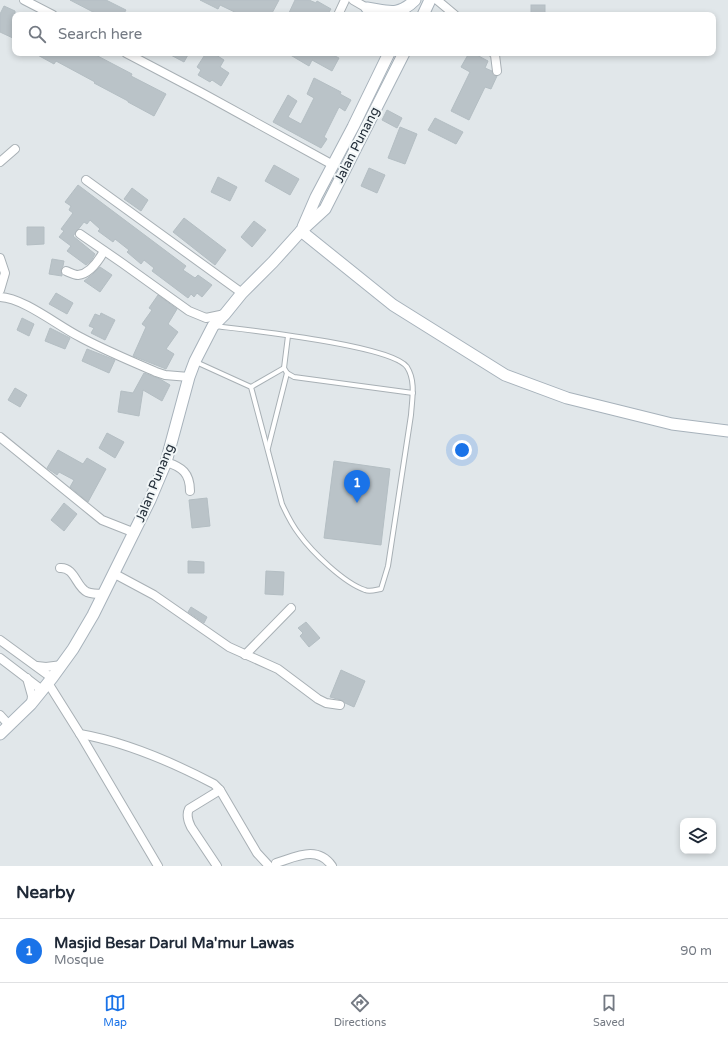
<!DOCTYPE html>
<html lang="en">
<head>
<meta charset="utf-8">
<style>
  :root { --surface:#fff; --page:#f2f2f3; --text:#1f2937; --muted:#747a83; --line:#e0e1e3; --accent:#1a73e8 }
  body { margin:0; font-family:"Varela Round",sans-serif; background:var(--page); color:var(--text) }
  .controls { position:absolute; right:12px; bottom:12px; display:grid; overflow:hidden; border-radius:8px; box-shadow:0 2px 6px #0003 }
  .controls button { width:36px; height:36px; display:grid; place-items:center; padding:0; border:0; border-bottom:1px solid var(--line); background:var(--surface); color:var(--text); font:20px sans-serif }
  .you { position:absolute; left:462px; top:450px; width:14px; height:14px; margin:-10px; border:3px solid #fff; border-radius:50%; background:#1a73e8; box-shadow:0 0 0 6px #1a73e833 }
  .badge { display:grid; place-items:center; width:26px; height:26px; border-radius:50%; background:var(--accent); color:#fff; font-size:13px; font-weight:700 }
  .pin { position:absolute; translate:-50% -33px; filter:drop-shadow(0 1px 2px #0008) }
  .pin::after { content:''; position:absolute; top:21px; width:14px; height:12px; background:inherit; clip-path:polygon(0 0,100% 0,50% 100%) }
  .list { margin:0; padding:0; list-style:none }
  h2 { display:flex; justify-content:space-between; align-items:center; height:52px; margin:0; padding:0 16px; font-size:17px }
  h2 small { font-size:13px; font-weight:400; color:var(--muted) }
  .list li { display:grid; grid-template-columns:26px 1fr auto; gap:12px; align-items:center; box-sizing:border-box; height:64px; padding:0 16px; border-top:1px solid var(--line) }
  .list b { display:block; font-size:15px; white-space:nowrap }
  .list p { margin:0; font-size:13px; white-space:nowrap; color:var(--muted) }
  .list em { font-size:13px; font-style:normal; color:var(--muted) }
  .icon { flex:none; width:22px; height:22px; fill:none; stroke:currentColor; stroke-width:2; stroke-linecap:round; stroke-linejoin:round }
  .map { position:relative; flex:none; width:728px; height:866px; overflow:hidden }
  .search { position:absolute; background:var(--surface); box-shadow:0 2px 6px #0003; left:12px; right:12px; top:12px; height:44px; display:flex; align-items:center; gap:10px; box-sizing:border-box; padding:0 14px; border-radius:8px; color:var(--muted); font-size:15px }
  .sheet { height:116px; background:var(--surface) }
  nav { display:flex; justify-content:space-around; align-items:center; box-sizing:border-box; height:56px; border-top:1px solid var(--line); background:var(--surface); font-size:11px; color:var(--muted) }
  nav a { display:grid; justify-items:center; gap:2px }
  nav .on { color:var(--accent) }
  .map>svg:first-child { display:block }
</style>
</head>
<body>
<div class="map">
<svg width="728" height="866" viewBox="0 0 728 866">
  <rect width="100%" height="100%" fill="#e1e7ea"/>
  <g fill="#bac3c8" stroke="#b4bec3">
    <polygon points="70,0 106,0 126,10 123,15 94,15 95,13"/>
    <polygon points="200,0 279,0 271,15 241,15 220,5 218,9"/>
    <polygon points="295,0 309,0 316,3 317,1 331,9 327,15 288,15"/>
    <rect x="531" y="5" width="14" height="10"/>
    <polygon points="4,6 15,11 15,39 0,32 0,14"/>
    <polygon points="34,53 92,53 132,74 131,76 166,94 154,116 128,102 128,101 94,83 95,82 56,61 54,64"/>
    <polygon points="167,53 189,53 184,62"/>
    <polygon points="206,53 213,53 224,60 220,67 229,73 221,86 212,80 210,82 198,75 201,70 197,67"/>
    <polygon points="287,53 329,53 339,58 332,71 312,60 309,66"/>
    <polygon points="469,53 473,53 488,61 485,68 492,71 493,75 497,76 491,89 485,87 469,120 451,111 470,72 461,67"/>
    <polygon points="314,78 341,92 340,94 351,100 345,111 339,107 324,137 327,139 321,148 273,122 288,95 297,101 288,117 301,124 314,98 307,94"/>
    <polygon points="387,110 402,118 397,128 382,120"/>
    <polygon points="435,118 463,132 456,144 428,130"/>
    <polygon points="400,127 417,134 405,164 388,158"/>
    <polygon points="274,165 299,179 290,195 265,181"/>
    <polygon points="369,168 385,175 377,193 361,186"/>
    <polygon points="218,177 237,187 230,201 211,192"/>
    <polygon points="78,185 186,266 183,270 195,278 198,275 212,285 202,297 197,293 194,297 191,294 188,298 152,271 154,268 144,260 141,264 127,252 129,250 115,239 113,242 98,231 100,229 90,220 87,224 84,222 73,236 95,254 91,261 86,265 67,251 71,246 59,237 64,231 61,229 73,213 69,210 71,206 65,202"/>
    <polygon points="132,188 148,200 141,211 124,199"/>
    <polygon points="184,218 226,250 215,265 173,232"/>
    <polygon points="254,221 266,230 252,247 241,237"/>
    <polygon points="27,227 44,227 44,244 27,245"/>
    <polygon points="52,259 64,261 63,266 61,269 62,276 49,274"/>
    <polygon points="100,267 112,275 100,292 84,281 93,274"/>
    <polygon points="56,293 73,303 67,314 49,304"/>
    <polygon points="158,295 177,309 168,324 178,332 166,349 174,354 166,369 133,356 146,327 142,324 152,310 149,308"/>
    <polygon points="101,313 115,320 105,340 91,333 94,328 89,326 95,314 100,316"/>
    <polygon points="22,318 34,324 29,336 17,330"/>
    <polygon points="50,328 70,338 65,349 45,341"/>
    <polygon points="87,349 115,360 109,373 82,361"/>
    <polygon points="144,373 160,379 170,385 162,401 143,390 139,416 118,412 121,391 133,393"/>
    <polygon points="15,388 27,395 20,407 8,400"/>
    <polygon points="107,433 124,442 115,458 99,448"/>
    <polygon points="58,450 83,464 87,458 106,469 88,502 70,487 74,480 59,472 57,475 47,468"/>
    <polygon points="334,461 390,469 381,545 324,538"/>
    <polygon points="207,498 210,526 192,528 189,500"/>
    <polygon points="64,503 77,514 64,531 51,520"/>
    <polygon points="188,561 204,562 204,573 188,573"/>
    <polygon points="266,571 284,572 283,595 265,594"/>
    <polygon points="191,607 207,617 204,623 188,612"/>
    <polygon points="306,622 320,638 309,647 300,636 303,633 298,628"/>
    <polygon points="341,670 365,681 354,707 345,703 341,700 330,697"/>
  </g>
  <g fill="none" stroke-linecap="round" stroke-linejoin="round">
    <defs>
      <g id="lane">
        <polyline points="288,336 284,368 287,373 294,377 413,393"/>
        <path d="M 196,362 L 251,387 L 282,504 C 287,515 292,525 299,534 C 312,552 344,583 365,590 C 370,592 375,590 381,589 L 388,566 L 411,415 C 412,399 416,381 407,367 C 391,345 247,330 215,326"/>
        <polyline points="251,387 284,368"/>
        <polyline points="268,448 287,373"/>
      </g>
      <g id="street">
        <polyline points="24,0 53,15"/>
        <polyline points="353,0 372,11"/>
        <polyline points="437,0 455,15"/>
        <polyline points="338,15 345,0"/>
        <polyline points="126,53 202,93 333,165"/>
        <polyline points="493,53 495,55 497,71"/>
        <polyline points="0,162 15,149"/>
        <polyline points="86,180 242,293"/>
        <polyline points="80,234 122,263 189,311 206,318 225,314"/>
        <polyline points="0,258 5,273 0,290"/>
        <path d="M 66,271 C 69,272 74,275 78,275 C 90,274 99,260 104,251"/>
        <path d="M 0,297 C 24,298 58,326 80,337 C 104,350 131,361 156,372 L 165,375 L 189,377"/>
        <polyline points="0,437 102,520 135,533"/>
        <path d="M 166,462 C 182,467 190,473 190,491"/>
        <path d="M 60,568 C 75,567 76,587 87,592 C 92,594 98,594 103,594"/>
        <polyline points="113,573 154,595 229,647 278,669 318,699 326,703 340,705"/>
        <polyline points="0,640 52,678"/>
        <polyline points="245,655 291,608"/>
        <polyline points="0,658 42,690"/>
        <polyline points="37,666 46,667 62,665"/>
        <polyline points="27,678 32,696 31,704"/>
        <path d="M 48,683 L 80,734 C 126,742 172,762 214,784 L 220,790 L 257,853 L 269,866"/>
        <polyline points="0,715 9,725"/>
        <polyline points="80,734 158,866"/>
        <path d="M 276,863 C 296,857 317,845 332,866"/>
        <path d="M 217,866 L 191,827 C 188,821 186,815 189,809 L 220,790"/>
      </g>
      <g id="secondary">
        <path d="M 367,8 C 388,11 398,17 415,0"/>
        <polyline points="423,15 430,0"/>
        <polyline points="303,227 316,197 353,127 389,53"/>
        <polyline points="301,231 393,305 505,375 567,398 672,424 728,431"/>
        <polyline points="0,734 31,704 52,678 73,649 93,615 150,500 166,462 189,377 195,361 213,326 225,314 242,293 273,262 301,231 325,209 404,53"/>
      </g>
    </defs>
    <use href="#lane" stroke="#a8b0b5" stroke-width="6"/>
    <use href="#street" stroke="#a8b0b5" stroke-width="10"/>
    <use href="#secondary" stroke="#a7b2bb" stroke-width="13"/>
    <use href="#lane" stroke="#fff" stroke-width="4"/>
    <use href="#street" stroke="#fff" stroke-width="8"/>
    <use href="#secondary" stroke="#fff" stroke-width="11"/>
  </g>
  <g text-anchor="middle" dominant-baseline="central" stroke-width="4" stroke-linejoin="round" paint-order="stroke">
    <g font-size="13" fill="#232e39" stroke="#f1f6f7">
      <text transform="translate(357 145) rotate(-63)">Jalan Punang</text>
      <text transform="translate(155 483) rotate(-68)">Jalan Punang</text>
    </g>
  </g>
</svg>
<div class="controls">
<button><svg class="icon" aria-label="layers" viewBox="0 0 24 24"><path d="M12 4l9 5-9 5-9-5zM3 14l9 5 9-5"/></svg></button>
</div>
<div class="you"></div>
<div class="pin badge" style="left:357px;top:503px">1</div>
<div class="search"><svg class="icon" aria-label="search" viewBox="0 0 24 24"><circle cx="10" cy="10" r="6"/><path d="M15 15l6 6"/></svg>Search here</div>
</div>
<section class="sheet">
<h2>Nearby<small></small></h2>
<ul class="list">
<li><span class="badge">1</span><div><b>Masjid Besar Darul Ma'mur Lawas</b><p>Mosque</p></div><em>90 m</em></li>
</ul>
</section>
<nav>
<a class="on"><svg class="icon" aria-label="map" viewBox="0 0 24 24"><path d="M3 6l6-2 6 2 6-2v14l-6 2-6-2-6 2zM9 4v14M15 6v14"/></svg>Map</a>
<a><svg class="icon" aria-label="directions" viewBox="0 0 24 24"><path d="M12 3l9 9-9 9-9-9zM9 14v-3h6M13 9l2 2-2 2"/></svg>Directions</a>
<a><svg class="icon" aria-label="saved" viewBox="0 0 24 24"><path d="M7 4h10v16l-5-4-5 4z"/></svg>Saved</a>
</nav>
</body>
</html>
